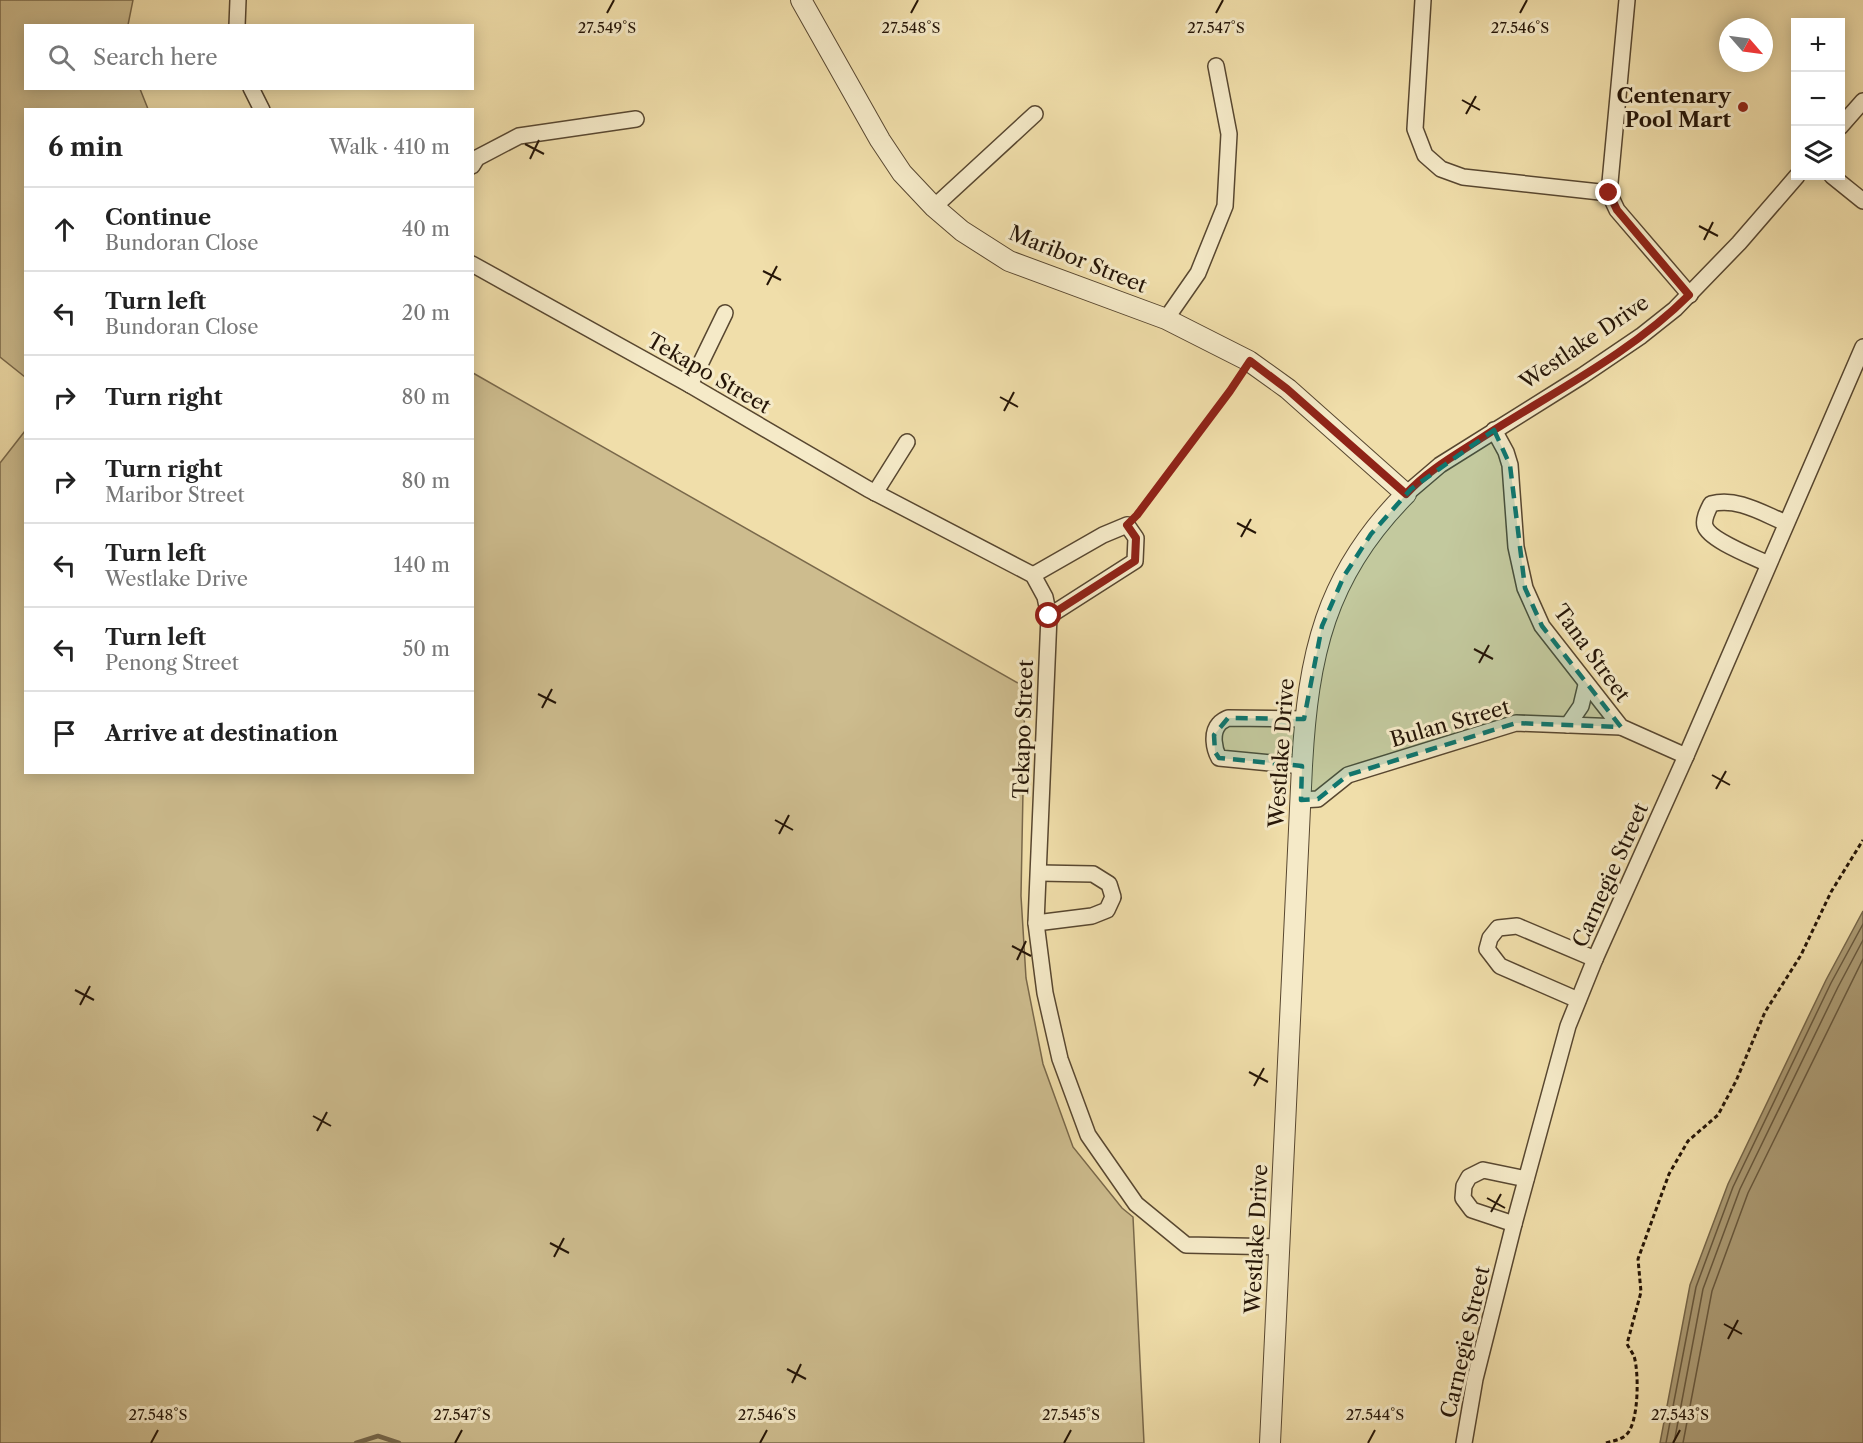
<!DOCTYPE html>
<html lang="en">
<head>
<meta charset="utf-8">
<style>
  :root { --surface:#fff; --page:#f2f2f2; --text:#222; --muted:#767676; --line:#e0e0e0 }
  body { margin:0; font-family:"Libre Caslon Text",serif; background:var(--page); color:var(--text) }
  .controls { position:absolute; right:18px; top:18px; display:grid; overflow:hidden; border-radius:0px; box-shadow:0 3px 15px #0003 }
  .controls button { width:54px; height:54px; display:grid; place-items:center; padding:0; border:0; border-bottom:2px solid var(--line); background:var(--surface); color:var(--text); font:30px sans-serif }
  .compass { position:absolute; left:1719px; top:18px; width:54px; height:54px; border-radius:50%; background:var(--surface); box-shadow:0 3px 15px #0003; rotate:118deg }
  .stop { position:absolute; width:18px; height:18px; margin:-14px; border:4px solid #8f2418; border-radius:50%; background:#fff }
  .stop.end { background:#8f2418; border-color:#fff; box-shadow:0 2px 6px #0008 }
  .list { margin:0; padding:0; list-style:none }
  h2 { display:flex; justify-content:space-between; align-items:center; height:78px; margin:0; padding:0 24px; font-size:26px }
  h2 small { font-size:20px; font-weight:400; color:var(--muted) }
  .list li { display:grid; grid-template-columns:39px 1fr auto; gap:18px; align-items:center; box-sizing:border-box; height:84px; padding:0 24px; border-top:2px solid var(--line) }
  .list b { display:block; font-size:22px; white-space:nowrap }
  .list p { margin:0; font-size:20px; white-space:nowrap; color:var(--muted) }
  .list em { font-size:20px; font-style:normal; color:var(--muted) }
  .icon { flex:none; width:33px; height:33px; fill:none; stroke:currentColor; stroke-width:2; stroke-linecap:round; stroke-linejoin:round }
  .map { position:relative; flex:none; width:1863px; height:1443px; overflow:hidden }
  .search { position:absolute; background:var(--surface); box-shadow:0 3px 15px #0003; left:24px; top:24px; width:450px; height:66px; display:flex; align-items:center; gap:15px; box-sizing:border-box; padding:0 21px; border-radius:0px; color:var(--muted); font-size:22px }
  .panel { position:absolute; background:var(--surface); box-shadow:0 3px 15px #0003; left:24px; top:108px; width:450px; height:666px; border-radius:0px }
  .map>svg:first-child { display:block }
</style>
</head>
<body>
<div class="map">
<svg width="1863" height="1443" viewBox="0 0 1863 1443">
  <rect width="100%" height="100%" fill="#f0deaa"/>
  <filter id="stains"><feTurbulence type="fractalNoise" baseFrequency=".00333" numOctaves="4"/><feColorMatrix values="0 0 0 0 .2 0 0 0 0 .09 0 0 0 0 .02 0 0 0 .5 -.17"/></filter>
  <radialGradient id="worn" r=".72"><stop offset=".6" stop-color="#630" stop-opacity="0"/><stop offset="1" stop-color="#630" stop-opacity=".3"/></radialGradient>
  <g fill="#cdbc8e" stroke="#79684a" stroke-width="1.5">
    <polygon points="0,0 133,0 128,25 26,26 26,88 140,89 148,109 26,110 25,377 0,357"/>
    <polygon points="473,373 1025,687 1021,896 1026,978 1043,1064 1073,1147 1122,1208 1133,1217 1144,1443 0,1443 0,463 25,431 26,772 472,772"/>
  </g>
  <polygon fill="#ab9a73" stroke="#756548" stroke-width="1.5" points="1863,911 1863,1443 1660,1443 1690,1285 1728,1184 1826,980"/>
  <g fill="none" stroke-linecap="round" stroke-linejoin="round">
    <g stroke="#68583d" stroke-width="1.5">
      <polyline points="1666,1443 1696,1287 1733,1187 1831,983 1863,924"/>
      <polyline points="1674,1443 1703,1289 1740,1189 1838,987 1863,940"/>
      <polyline points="1683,1443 1712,1291 1748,1193 1863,959"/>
    </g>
    <polyline stroke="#756548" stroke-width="4.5" points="356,1443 378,1436 399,1443"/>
    <defs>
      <g id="minor">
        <polyline points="1423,0 1415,129 1425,155 1441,169 1463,177 1609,193"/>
        <polyline points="1627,0 1609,193 1617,210 1690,295"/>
        <polyline points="237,26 238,0"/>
        <polyline points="251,88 262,110"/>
        <polyline points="1840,127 1863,101"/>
        <polyline points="472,166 477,158 519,136 636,119"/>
        <polyline points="1832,176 1863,201"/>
        <polyline points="934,207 1035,114"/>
        <polyline points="472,264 690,385 868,489 1033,575 1045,597 1049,616 1036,923 1045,993 1060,1059 1088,1135 1136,1204 1186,1245 1280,1247"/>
        <polyline points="1166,319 1198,273 1225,206 1229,134 1216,66"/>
        <polyline points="690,385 725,313"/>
        <polyline points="1494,430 1506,452 1510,465 1516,547 1525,588 1542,626 1621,727 1686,756"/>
        <polyline points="875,493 907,442"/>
        <polyline points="1406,494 1440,465 1582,376 1641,336 1675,309 1739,243 1797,176"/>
        <path d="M 1768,564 C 1754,557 1709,540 1705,526 C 1703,519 1708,510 1711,504 C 1737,497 1762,513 1786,523"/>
        <polyline points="1033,575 1103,535 1127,525 1136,538 1135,561 1049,616"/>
        <polyline points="1568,725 1581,706 1586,685"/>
        <path d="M 1302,766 L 1219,758 C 1214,749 1211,733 1219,724 C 1219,723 1227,718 1228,718 L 1304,719"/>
        <polyline points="1301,800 1318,799 1348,775 1516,723 1621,727"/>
        <polyline points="1036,923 1092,916 1107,910 1113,897 1109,884 1093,874 1039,873"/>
        <polyline points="1578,1000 1500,966 1487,949 1490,938 1498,928 1517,926 1595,959"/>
        <polyline points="1514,1224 1472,1210 1463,1198 1464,1186 1469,1177 1483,1170 1526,1179"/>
        <polyline points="1464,1443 1475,1379 1514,1224 1568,1026 1595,959 1686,756 1863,347"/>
      </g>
      <path id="tertiary" d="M 801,0 L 880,140 L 902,173 L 934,207 L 962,231 L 1009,261 L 1166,319 L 1249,361 L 1288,389 L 1406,494 C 1325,575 1308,656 1302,766 L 1270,1443"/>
    </defs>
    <use href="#minor" stroke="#584730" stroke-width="18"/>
    <use href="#tertiary" stroke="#584730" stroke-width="22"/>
    <g stroke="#251507" stroke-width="3" stroke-dasharray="4.5 3" stroke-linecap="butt">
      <polyline points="1137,515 1240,375"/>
      <path d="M 1606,1443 C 1612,1441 1622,1440 1627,1434 C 1639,1421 1639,1372 1634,1356 C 1632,1352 1629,1348 1627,1344 L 1641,1292 L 1638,1259 L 1669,1174 L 1688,1141 L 1718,1115 L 1736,1081 L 1765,1012 L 1801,955 L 1831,892 L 1863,840"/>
    </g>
    <use href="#minor" stroke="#f5eac8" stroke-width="15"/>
    <use href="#tertiary" stroke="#f5eac8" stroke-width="20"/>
  </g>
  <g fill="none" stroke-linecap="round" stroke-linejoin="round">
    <path stroke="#8f2418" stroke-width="8" d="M 1049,616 L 1135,561 L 1136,538 L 1127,525 L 1137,515 L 1230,391 L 1250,361 L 1287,389 L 1406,494 C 1428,470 1457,454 1483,437 C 1553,392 1630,354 1689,295 L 1617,210 L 1609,193"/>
  </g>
  <path fill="#0f766e" fill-opacity="0.2" stroke="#0f766e" stroke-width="4.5" stroke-dasharray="12 8" stroke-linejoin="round" d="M 1494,430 L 1510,465 L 1525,588 L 1542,626 L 1621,727 L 1516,723 L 1348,775 L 1318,799 L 1301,800 L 1302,766 L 1219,758 L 1215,752 L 1214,735 L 1228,718 L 1304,719 L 1322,626 L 1344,576 L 1371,534 L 1411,489 Z"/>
  <path fill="none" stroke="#251507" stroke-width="2" d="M 607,13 L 614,0M 911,13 L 918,0M 1216,13 L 1223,0M 1520,13 L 1527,0M 1462,100 L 1480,110M 1466,114 L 1476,96M 525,144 L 544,154M 530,159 L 539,140M 1699,226 L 1718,236M 1704,240 L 1713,222M 763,271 L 781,280M 767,285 L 777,266M 1000,397 L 1018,407M 1004,411 L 1014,392M 1237,523 L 1256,533M 1241,537 L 1251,519M 1474,649 L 1493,659M 1479,663 L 1489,645M 538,694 L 556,703M 542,708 L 552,689M 1712,775 L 1730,785M 1716,789 L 1726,771M 775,820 L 793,830M 779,834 L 789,815M 1012,946 L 1031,956M 1017,960 L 1026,941M 75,990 L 94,1000M 80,1005 L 90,986M 1249,1072 L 1268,1082M 1254,1086 L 1264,1068M 313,1116 L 331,1126M 317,1131 L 327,1112M 1487,1198 L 1505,1208M 1491,1212 L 1501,1194M 550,1243 L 569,1253M 554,1257 L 564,1238M 1724,1324 L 1742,1334M 1728,1339 L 1738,1320M 787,1369 L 806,1379M 792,1383 L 801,1364M 151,1443 L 158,1430M 455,1443 L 462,1430M 760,1443 L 767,1430M 1064,1443 L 1071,1430M 1368,1443 L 1375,1430M 1673,1443 L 1680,1430"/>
  <circle fill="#8f2418" stroke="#f5eac8" stroke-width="2" cx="1743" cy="107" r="6"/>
  <g text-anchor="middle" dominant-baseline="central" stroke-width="6" stroke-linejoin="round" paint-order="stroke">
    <g font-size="21" font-weight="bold" fill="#251507" stroke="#f5eac8" text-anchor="end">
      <text x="1731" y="95">Centenary<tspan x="1731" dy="24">Pool Mart</tspan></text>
    </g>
    <g font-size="21" fill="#251507" stroke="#f5eac8">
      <text transform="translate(1078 259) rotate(22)">Maribor Street</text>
      <text transform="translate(1584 342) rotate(-34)">Westlake Drive</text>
      <text transform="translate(709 373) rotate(30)">Tekapo Street</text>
      <text transform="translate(1592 653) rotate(54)">Tana Street</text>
      <text transform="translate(1450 723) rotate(-16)">Bulan Street</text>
      <text transform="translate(1023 729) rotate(-88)">Tekapo Street</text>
      <text transform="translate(1281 753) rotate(-86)">Westlake Drive</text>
      <text transform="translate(1610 875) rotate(-66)">Carnegie Street</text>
      <text transform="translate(1256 1239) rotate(-87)">Westlake Drive</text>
      <text transform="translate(1465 1342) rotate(-77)">Carnegie Street</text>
    </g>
  </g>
  <g font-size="15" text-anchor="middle" fill="#251507" stroke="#f5eac8" stroke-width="6" stroke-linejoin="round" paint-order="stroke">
    <text x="607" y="33">27.549°S</text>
    <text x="911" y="33">27.548°S</text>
    <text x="1216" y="33">27.547°S</text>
    <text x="1520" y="33">27.546°S</text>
    <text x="158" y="1420">27.548°S</text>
    <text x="462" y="1420">27.547°S</text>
    <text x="767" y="1420">27.546°S</text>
    <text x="1071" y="1420">27.545°S</text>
    <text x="1375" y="1420">27.544°S</text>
    <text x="1680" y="1420">27.543°S</text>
  </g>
  <rect width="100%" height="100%" filter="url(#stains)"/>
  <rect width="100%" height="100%" fill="url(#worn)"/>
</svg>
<div class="controls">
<button>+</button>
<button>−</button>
<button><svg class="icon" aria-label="layers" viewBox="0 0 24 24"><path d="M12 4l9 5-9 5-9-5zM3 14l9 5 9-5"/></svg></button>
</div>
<svg class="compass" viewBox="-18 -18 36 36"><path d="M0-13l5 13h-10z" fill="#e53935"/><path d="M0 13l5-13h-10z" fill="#767676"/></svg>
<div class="stop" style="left:1049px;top:616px"></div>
<div class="stop end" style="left:1609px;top:193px"></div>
<div class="search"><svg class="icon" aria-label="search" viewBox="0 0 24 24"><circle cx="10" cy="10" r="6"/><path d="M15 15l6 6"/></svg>Search here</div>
<section class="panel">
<h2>6 min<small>Walk · 410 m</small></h2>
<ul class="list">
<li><svg class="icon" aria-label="ahead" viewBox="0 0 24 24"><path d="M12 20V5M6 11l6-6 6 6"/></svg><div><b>Continue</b><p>Bundoran Close</p></div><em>40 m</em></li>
<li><svg class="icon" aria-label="left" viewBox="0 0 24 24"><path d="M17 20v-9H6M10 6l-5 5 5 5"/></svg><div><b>Turn left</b><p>Bundoran Close</p></div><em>20 m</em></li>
<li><svg class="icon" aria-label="right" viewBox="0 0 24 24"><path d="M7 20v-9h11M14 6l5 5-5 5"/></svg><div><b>Turn right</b></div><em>80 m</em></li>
<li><svg class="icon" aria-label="right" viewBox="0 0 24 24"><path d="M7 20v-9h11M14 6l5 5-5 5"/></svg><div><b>Turn right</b><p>Maribor Street</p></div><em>80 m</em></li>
<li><svg class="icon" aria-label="left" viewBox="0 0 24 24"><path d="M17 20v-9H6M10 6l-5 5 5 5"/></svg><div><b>Turn left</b><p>Westlake Drive</p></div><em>140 m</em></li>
<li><svg class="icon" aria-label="left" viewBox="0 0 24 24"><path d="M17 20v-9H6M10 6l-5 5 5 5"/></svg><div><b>Turn left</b><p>Penong Street</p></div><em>50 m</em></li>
<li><svg class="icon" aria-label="arrive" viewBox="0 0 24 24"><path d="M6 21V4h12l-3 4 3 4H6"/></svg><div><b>Arrive at destination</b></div></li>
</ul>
</section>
</div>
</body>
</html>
